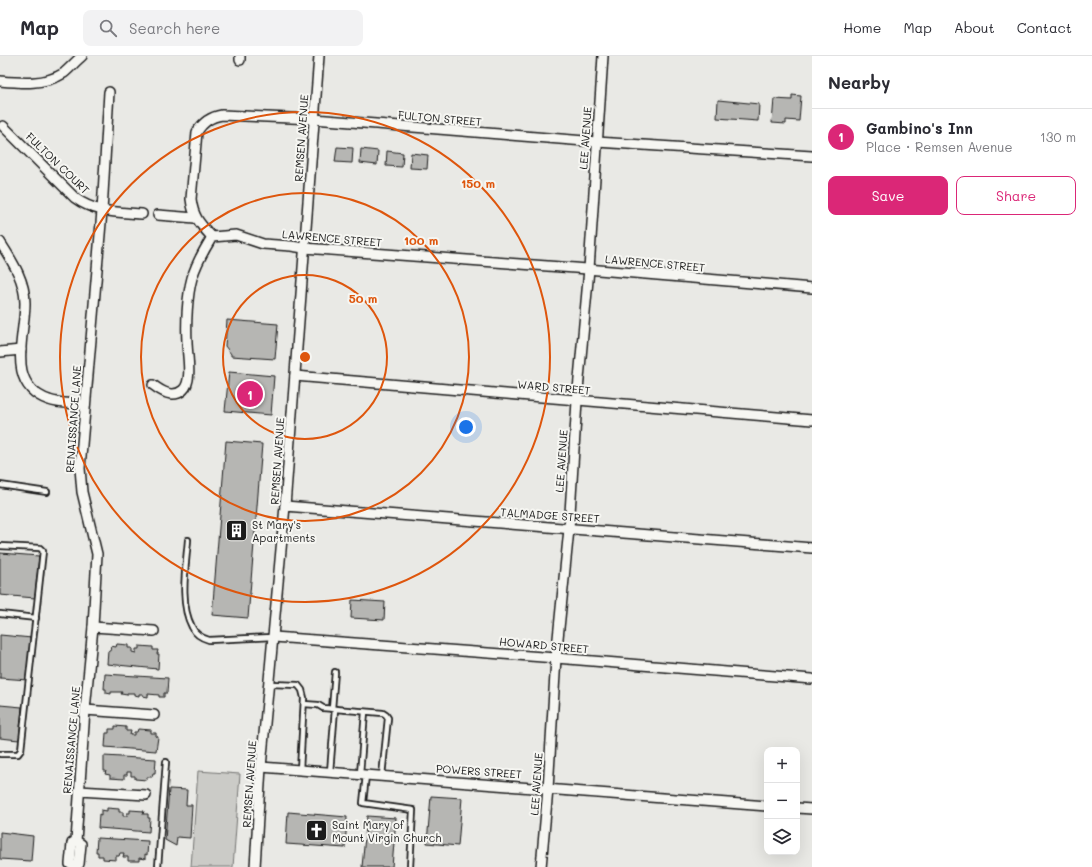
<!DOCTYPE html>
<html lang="en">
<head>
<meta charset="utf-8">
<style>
  :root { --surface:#fff; --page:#f2f2f3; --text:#2b2b33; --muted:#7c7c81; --line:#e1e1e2; --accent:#db2777 }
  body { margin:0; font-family:Mali,sans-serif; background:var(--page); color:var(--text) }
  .controls { position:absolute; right:12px; bottom:12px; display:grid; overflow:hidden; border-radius:8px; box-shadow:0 4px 16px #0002 }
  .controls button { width:36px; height:36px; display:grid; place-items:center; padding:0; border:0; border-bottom:1px solid var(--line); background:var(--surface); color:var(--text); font:20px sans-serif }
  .you { position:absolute; left:466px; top:371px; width:14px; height:14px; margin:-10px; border:3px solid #fff; border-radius:50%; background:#1a73e8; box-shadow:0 0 0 6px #1a73e833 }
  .badge { display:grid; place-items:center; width:26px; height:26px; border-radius:50%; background:var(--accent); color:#fff; font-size:13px; font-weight:700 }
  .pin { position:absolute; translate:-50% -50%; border:2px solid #fff; box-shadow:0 1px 4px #0006 }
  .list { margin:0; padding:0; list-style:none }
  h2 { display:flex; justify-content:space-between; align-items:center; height:52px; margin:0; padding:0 16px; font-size:17px }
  h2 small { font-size:13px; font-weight:400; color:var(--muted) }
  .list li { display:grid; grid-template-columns:26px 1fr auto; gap:12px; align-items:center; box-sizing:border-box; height:56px; padding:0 16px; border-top:1px solid var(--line) }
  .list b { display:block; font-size:15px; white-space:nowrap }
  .list p { margin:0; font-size:13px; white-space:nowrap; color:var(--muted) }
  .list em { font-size:13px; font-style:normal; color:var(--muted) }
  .actions { display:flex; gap:8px; padding:12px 16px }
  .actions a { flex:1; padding:9px 0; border:1px solid var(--accent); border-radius:8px; text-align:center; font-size:14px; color:var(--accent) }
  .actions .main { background:var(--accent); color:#fff }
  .icon { flex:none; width:22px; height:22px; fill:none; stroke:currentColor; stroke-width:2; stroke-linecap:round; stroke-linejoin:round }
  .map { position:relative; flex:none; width:812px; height:811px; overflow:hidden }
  header { display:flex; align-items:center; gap:24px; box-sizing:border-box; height:56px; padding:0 20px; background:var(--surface); border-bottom:1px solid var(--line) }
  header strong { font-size:19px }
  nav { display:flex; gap:22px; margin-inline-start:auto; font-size:14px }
  .search { width:280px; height:36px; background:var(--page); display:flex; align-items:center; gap:10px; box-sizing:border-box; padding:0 14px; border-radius:8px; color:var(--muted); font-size:15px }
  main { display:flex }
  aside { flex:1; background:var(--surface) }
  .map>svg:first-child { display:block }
</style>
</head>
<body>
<header>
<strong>Map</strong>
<div class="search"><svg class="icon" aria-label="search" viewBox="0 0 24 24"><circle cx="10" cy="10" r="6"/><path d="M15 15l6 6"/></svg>Search here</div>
<nav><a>Home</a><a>Map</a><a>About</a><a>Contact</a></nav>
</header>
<main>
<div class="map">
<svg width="812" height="811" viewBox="0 0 812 811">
  <rect width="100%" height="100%" fill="#e9e9e5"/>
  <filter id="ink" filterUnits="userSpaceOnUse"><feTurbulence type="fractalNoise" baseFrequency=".025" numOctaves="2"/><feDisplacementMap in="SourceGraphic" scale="8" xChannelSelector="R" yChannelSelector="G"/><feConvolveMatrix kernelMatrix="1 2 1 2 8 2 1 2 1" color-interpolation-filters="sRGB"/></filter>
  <g filter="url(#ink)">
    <polygon fill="#cbcbc7" stroke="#747472" points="198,715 240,718 233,811 191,811"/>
    <g fill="#b6b6b3" stroke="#1c1c1c">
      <polygon points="792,39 801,40 799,65 786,64 786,68 772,67 774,43 792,44"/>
      <polygon points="718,44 759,48 758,65 717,62"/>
      <polygon points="337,91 353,92 352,107 335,106"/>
      <polygon points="361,93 378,95 377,109 360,107"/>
      <polygon points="387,95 403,97 402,111 386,110"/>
      <polygon points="411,97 428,99 427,113 410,112"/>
      <polygon points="227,264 278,268 275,303 231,300 231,298 225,290"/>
      <polygon points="229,316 274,320 271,359 225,355"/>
      <polygon points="226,385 262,388 248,562 212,559"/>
      <polygon points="0,497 39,500 35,542 0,539"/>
      <polygon points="352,544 385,546 384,564 351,562"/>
      <polygon points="0,579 32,582 28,624 0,622"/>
      <polygon points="117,588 128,589 128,592 132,592 132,596 136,597 136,593 139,593 139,590 153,591 153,594 158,594 157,598 159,598 158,613 107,608 108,595 110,595 111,590 116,591"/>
      <polygon points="105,618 168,622 167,637 164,637 164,641 159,641 159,639 148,638 148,641 143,640 143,638 139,638 139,640 134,639 134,637 127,637 127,639 121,638 122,636 111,636 111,638 106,637 106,633 104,633"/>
      <polygon points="0,649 22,651 19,684 0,682"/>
      <polygon points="115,670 126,671 126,675 131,675 130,679 134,679 134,676 137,676 138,673 151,674 151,677 156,677 156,680 158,681 156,695 105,691 106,677 109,677 109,673 115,673"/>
      <polygon points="104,700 156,703 155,717 153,717 152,721 147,721 147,724 135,723 135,720 131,720 131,716 127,716 127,719 124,719 124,723 110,722 110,719 105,718 106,715 104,715"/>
      <polygon points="169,733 187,734 186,749 192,749 190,782 177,781 176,790 165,784"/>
      <polygon points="431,740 462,742 458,790 427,787"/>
      <polygon points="107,752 119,753 119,756 123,756 123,760 127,760 127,757 130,757 130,754 144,755 143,758 148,758 148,762 150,762 149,776 98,772 99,758 101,759 101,754 107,755"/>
      <polygon points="288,756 347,761 345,792 286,788"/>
      <polygon points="367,760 396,762 392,811 362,811"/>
      <polygon points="0,776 33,780 31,805 0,803"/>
      <polygon points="97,782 148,785 147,799 145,798 145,803 139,802 139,805 128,805 128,801 123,801 124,797 120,797 119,800 116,800 116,804 103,803 103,800 98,800 98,796 96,796"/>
    </g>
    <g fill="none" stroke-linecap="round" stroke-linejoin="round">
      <defs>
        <g id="service">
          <polyline points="0,429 47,436"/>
          <path d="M 188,484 C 186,510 179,547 192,571 C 195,578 202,582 209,584 L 273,581"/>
          <polyline points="0,490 40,492 43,495 21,694 18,698 0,698"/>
          <polyline points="0,558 36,562"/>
          <polyline points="270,628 298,629 302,634 304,642 300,714"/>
          <polyline points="304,648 318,649 323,652 383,657 386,659 388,662 382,720"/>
          <polyline points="332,653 335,616"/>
          <polyline points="330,716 335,653"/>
          <polyline points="360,718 365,656"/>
          <polyline points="366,719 363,747 413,754 410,811"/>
          <polyline points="158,811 166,706"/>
        </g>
        <g id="minor">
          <polyline points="240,4 240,0"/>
          <path d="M 0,25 C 22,27 45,29 64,17 C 70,12 76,5 82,0"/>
          <path d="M 3,70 L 75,142 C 95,157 118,156 142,158"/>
          <polyline points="158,159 195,162"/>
          <path d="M 212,181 C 200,168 193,161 191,143 L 197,76 C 203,66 210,61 222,59 L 314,63 L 597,86 L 812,100"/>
          <path d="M 0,186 C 12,205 25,224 25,247 C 25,280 5,329 49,344 C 59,348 74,347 85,349"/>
          <polyline points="0,296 21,294"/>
          <polyline points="295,320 812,364"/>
          <path d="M 153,329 C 161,335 173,343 183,334 C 193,325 187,299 187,286 C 186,268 187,240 192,222 C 196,208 204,194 212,181 L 236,179 L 263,188 L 291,190 L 304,192 L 575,212 L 812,232"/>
          <polyline points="285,450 812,492"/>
          <polyline points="93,571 154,575"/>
          <polyline points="274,581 556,602 812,623"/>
          <polyline points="85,654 154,659"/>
          <polyline points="261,711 767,750"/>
          <polyline points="79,735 146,739"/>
          <polyline points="797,752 812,753"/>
          <polyline points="76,785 85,654 93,571 97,498 82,436 80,412 102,155 109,36"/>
          <polyline points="75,810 79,808 81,788 76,785"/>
          <polyline points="75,810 70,808 72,787 76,785"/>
          <polyline points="255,811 261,711 285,450 319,0"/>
          <polyline points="541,811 548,733 556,602 569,473 577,345 589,213 603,0"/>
        </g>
      </defs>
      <use href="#service" stroke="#1c1c1c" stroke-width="8"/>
      <use href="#minor" stroke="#1c1c1c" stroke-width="12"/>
      <use href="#service" stroke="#f6f6f2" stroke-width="4.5"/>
      <use href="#minor" stroke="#f6f6f2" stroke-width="9"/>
    </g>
  </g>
  <g fill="none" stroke="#de560d" stroke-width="2">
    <circle cx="305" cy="301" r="82"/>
    <circle cx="305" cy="301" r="164"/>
    <circle cx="305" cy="301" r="245"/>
  </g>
  <defs>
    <symbol id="building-square" viewBox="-11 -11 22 22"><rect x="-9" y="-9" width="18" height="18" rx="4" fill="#1c1c1c" stroke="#f6f6f2"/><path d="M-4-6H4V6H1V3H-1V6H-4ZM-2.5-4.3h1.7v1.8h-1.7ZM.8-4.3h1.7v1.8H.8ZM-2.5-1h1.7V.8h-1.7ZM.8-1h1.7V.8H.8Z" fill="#fff"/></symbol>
    <symbol id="church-square" viewBox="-11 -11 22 22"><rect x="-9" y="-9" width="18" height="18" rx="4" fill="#1c1c1c" stroke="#f6f6f2"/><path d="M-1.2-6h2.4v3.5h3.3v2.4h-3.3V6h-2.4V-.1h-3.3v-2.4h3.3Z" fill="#fff"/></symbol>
  </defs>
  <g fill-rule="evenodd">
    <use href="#building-square" x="224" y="462" width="25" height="25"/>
    <use href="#church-square" x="304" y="762" width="25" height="25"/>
  </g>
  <g text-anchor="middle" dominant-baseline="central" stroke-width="4" stroke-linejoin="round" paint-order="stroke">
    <g font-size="11" fill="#1c1c1c" stroke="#f6f6f2">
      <text transform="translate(440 62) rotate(5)">FULTON STREET</text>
      <text transform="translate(301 82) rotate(-86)">REMSEN AVENUE</text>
      <text transform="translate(585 82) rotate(-86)">LEE AVENUE</text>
      <text transform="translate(58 107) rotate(44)">FULTON COURT</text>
      <text transform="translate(332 182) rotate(5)">LAWRENCE STREET</text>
      <text transform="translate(655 207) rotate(5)">LAWRENCE STREET</text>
      <text transform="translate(554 331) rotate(5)">WARD STREET</text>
      <text transform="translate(73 363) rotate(-86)">RENAISSANCE LANE</text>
      <text transform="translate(277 405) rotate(-86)">REMSEN AVENUE</text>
      <text transform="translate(561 405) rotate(-86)">LEE AVENUE</text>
      <text transform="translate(550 459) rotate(4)">TALMADGE STREET</text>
      <text transform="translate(544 589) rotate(5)">HOWARD STREET</text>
      <text transform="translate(71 684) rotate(-85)">RENAISSANCE LANE</text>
      <text transform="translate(479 715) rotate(4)">POWERS STREET</text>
      <text transform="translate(249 728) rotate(-86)">REMSEN AVENUE</text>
      <text transform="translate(536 728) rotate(-86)">LEE AVENUE</text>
    </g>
    <g font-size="11" fill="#1c1c1c" stroke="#f6f6f2" text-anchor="start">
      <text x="252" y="468">St Mary's<tspan x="252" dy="13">Apartments</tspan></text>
      <text x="332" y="768">Saint Mary of<tspan x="332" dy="13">Mount Virgin Church</tspan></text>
    </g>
  </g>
  <circle cx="305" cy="301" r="6" fill="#de560d" stroke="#f6f6f2" stroke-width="2"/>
  <g font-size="12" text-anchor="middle" font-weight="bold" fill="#de560d" stroke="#f6f6f2" stroke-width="4" stroke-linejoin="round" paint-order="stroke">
    <text x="478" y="132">150 m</text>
    <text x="421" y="189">100 m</text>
    <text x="363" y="247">50 m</text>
  </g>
</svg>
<div class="controls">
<button>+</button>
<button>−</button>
<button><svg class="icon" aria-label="layers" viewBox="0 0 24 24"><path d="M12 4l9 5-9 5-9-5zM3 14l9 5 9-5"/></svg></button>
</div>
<div class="you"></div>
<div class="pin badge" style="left:250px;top:338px">1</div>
</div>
<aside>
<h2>Nearby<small></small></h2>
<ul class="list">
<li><span class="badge">1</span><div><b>Gambino's Inn</b><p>Place · Remsen Avenue</p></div><em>130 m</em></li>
</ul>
<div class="actions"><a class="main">Save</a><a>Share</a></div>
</aside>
</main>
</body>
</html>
